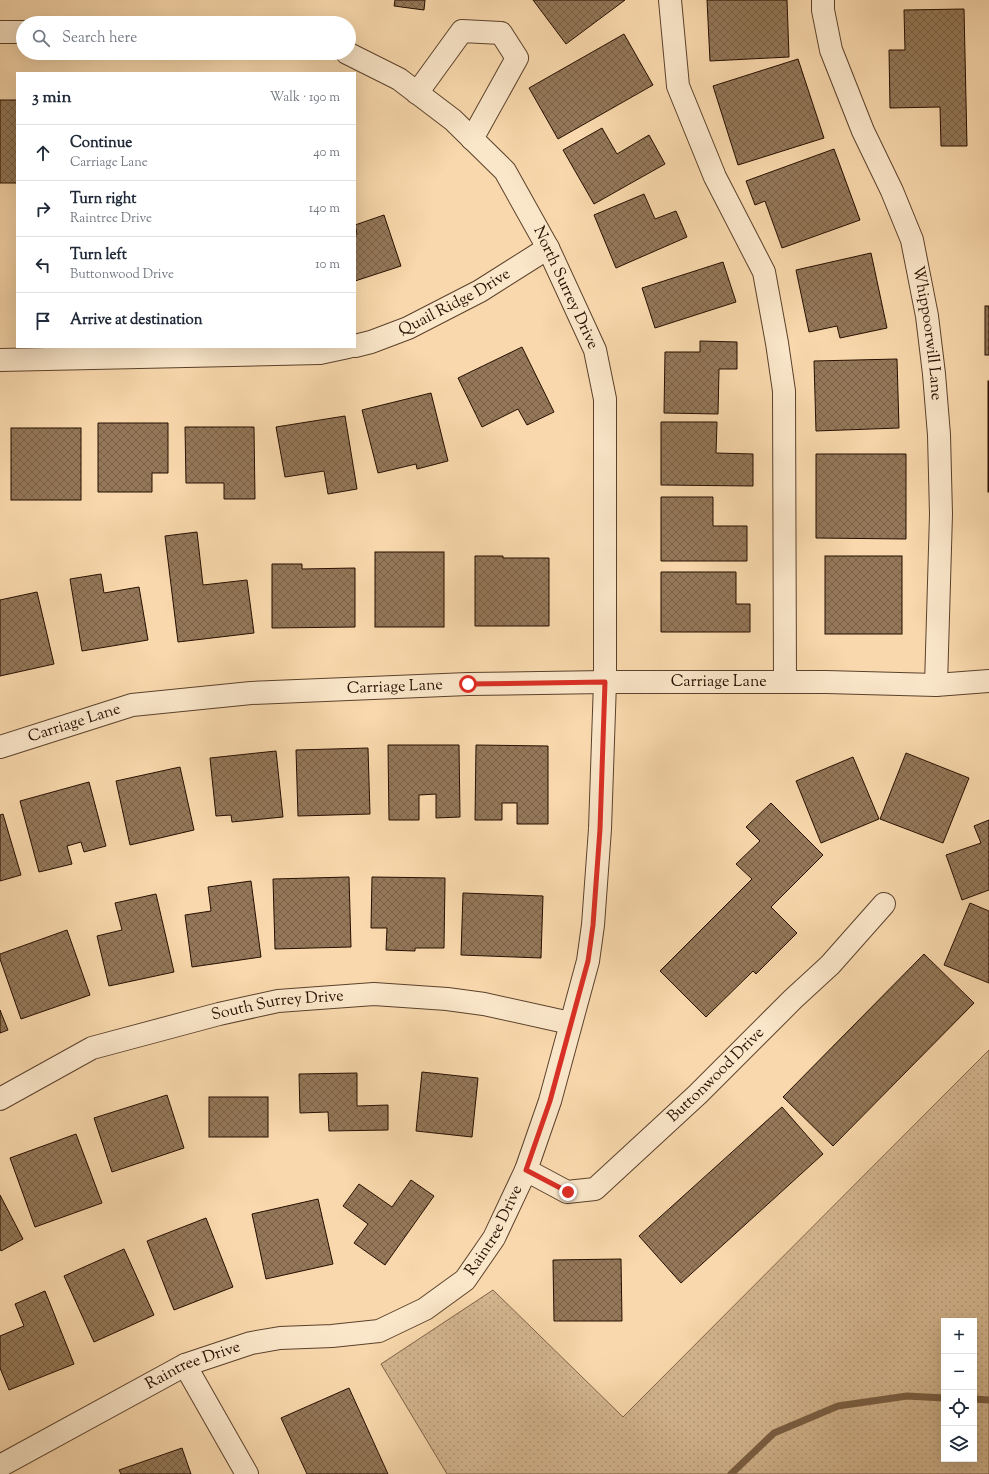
<!DOCTYPE html>
<html lang="en">
<head>
<meta charset="utf-8">
<style>
  :root { --surface:#fff; --page:#f6f6f7; --text:#1f2937; --muted:#747a83; --line:#e0e1e3 }
  body { margin:0; font-family:"Sorts Mill Goudy",serif; background:var(--page); color:var(--text) }
  .controls { position:absolute; right:12px; bottom:12px; display:grid; overflow:hidden; border-radius:0px; box-shadow:0 4px 16px #0002 }
  .controls button { width:36px; height:36px; display:grid; place-items:center; padding:0; border:0; border-bottom:1px solid var(--line); background:var(--surface); color:var(--text); font:20px sans-serif }
  .stop { position:absolute; width:12px; height:12px; margin:-9px; border:3px solid #d93025; border-radius:50%; background:#fff }
  .stop.end { background:#d93025; border-color:#fff; box-shadow:0 1px 4px #0008 }
  .list { margin:0; padding:0; list-style:none }
  h2 { display:flex; justify-content:space-between; align-items:center; height:52px; margin:0; padding:0 16px; font-size:17px }
  h2 small { font-size:13px; font-weight:400; color:var(--muted) }
  .list li { display:grid; grid-template-columns:26px 1fr auto; gap:12px; align-items:center; box-sizing:border-box; height:56px; padding:0 16px; border-top:1px solid var(--line) }
  .list b { display:block; font-size:15px; white-space:nowrap }
  .list p { margin:0; font-size:13px; white-space:nowrap; color:var(--muted) }
  .list em { font-size:13px; font-style:normal; color:var(--muted) }
  .icon { flex:none; width:22px; height:22px; fill:none; stroke:currentColor; stroke-width:2; stroke-linecap:round; stroke-linejoin:round }
  .map { position:relative; flex:none; width:989px; height:1474px; overflow:hidden }
  .search { position:absolute; background:var(--surface); box-shadow:0 4px 16px #0002; left:16px; top:16px; width:340px; height:44px; display:flex; align-items:center; gap:10px; box-sizing:border-box; padding:0 14px; border-radius:22px; color:var(--muted); font-size:15px }
  .panel { position:absolute; background:var(--surface); box-shadow:0 4px 16px #0002; left:16px; top:72px; width:340px; height:276px; border-radius:0px }
  .map>svg:first-child { display:block }
</style>
</head>
<body>
<div class="map">
<svg width="989" height="1474" viewBox="0 0 989 1474">
  <defs>
    <pattern id="grass-dots" width="8" height="8" patternUnits="userSpaceOnUse"><rect width="8" height="8" fill="#d4b68f"/><path d="M2 2h.1M6 6h.1" fill="none" stroke="#b69b7a" stroke-width="1.8" stroke-linecap="round"/></pattern>
    <pattern id="building-cross-hatch" width="8" height="8" patternUnits="userSpaceOnUse"><rect width="8" height="8" fill="#947859"/><path d="M0 0l8 8M0 8l8-8" fill="none" stroke="#796147"/></pattern>
  </defs>
  <rect width="100%" height="100%" fill="#f8d8ac"/>
  <filter id="stains"><feTurbulence type="fractalNoise" baseFrequency=".005" numOctaves="4"/><feColorMatrix values="0 0 0 0 .2 0 0 0 0 .09 0 0 0 0 .02 0 0 0 .5 -.17"/></filter>
  <radialGradient id="worn" r=".72"><stop offset=".6" stop-color="#630" stop-opacity="0"/><stop offset="1" stop-color="#630" stop-opacity=".3"/></radialGradient>
  <path fill="url(#grass-dots)" stroke="#7e6248" fill-rule="evenodd" d="M 989,1050 L 989,1474 L 447,1474 L 381,1364 L 493,1290 L 623,1417 ZM 944,1321 L 974,1321 L 974,1459 L 944,1459 Z"/>
  <g fill="none" stroke-linecap="round" stroke-linejoin="round">
    <g stroke="#7a5f44" stroke-width="7">
      <polyline points="974,1399 989,1400"/>
      <polyline points="731,1474 774,1433 838,1406 907,1396 944,1398"/>
    </g>
  </g>
  <g fill="url(#building-cross-hatch)" stroke="#270f00">
    <polygon points="395,0 425,0 424,10 394,6"/>
    <polygon points="533,0 625,0 566,44"/>
    <polygon points="707,0 787,0 789,57 710,61"/>
    <polygon points="964,9 967,146 941,146 940,107 890,108 889,50 905,50 904,10"/>
    <polygon points="624,34 653,85 558,139 529,88"/>
    <polygon points="798,59 824,138 738,165 713,86"/>
    <rect x="0" y="100" width="17" height="83"/>
    <polygon points="602,128 617,154 649,135 665,164 594,204 563,150"/>
    <polygon points="834,149 860,220 782,248 765,201 755,205 746,181"/>
    <polygon points="644,194 655,219 676,211 687,237 616,268 594,215"/>
    <polygon points="384,215 401,266 355,281 355,235 357,234 355,225"/>
    <polygon points="871,253 887,328 840,338 837,326 809,332 796,270"/>
    <polygon points="723,262 736,302 655,328 642,288"/>
    <rect x="985" y="306" width="4" height="49"/>
    <polygon points="700,341 737,342 737,369 719,369 718,414 664,413 665,352 700,352"/>
    <polygon points="522,347 554,412 527,425 518,409 482,427 458,378"/>
    <polygon points="897,359 899,428 816,431 814,361"/>
    <rect x="988" y="381" width="1" height="111"/>
    <polygon points="431,393 448,461 417,469 416,464 378,473 362,410"/>
    <polygon points="345,416 357,489 328,494 324,471 285,477 276,427"/>
    <polygon points="661,422 717,422 716,453 753,454 753,486 661,485"/>
    <polygon points="98,423 168,423 168,473 152,473 152,492 98,492"/>
    <polygon points="185,427 254,427 255,499 224,499 224,483 186,483"/>
    <rect x="11" y="428" width="70" height="72"/>
    <polygon points="816,454 906,454 906,539 816,538"/>
    <polygon points="661,497 713,497 713,526 747,526 747,561 661,561"/>
    <polygon points="197,532 203,585 247,580 254,633 178,642 165,536"/>
    <rect x="375" y="552" width="69" height="75"/>
    <polygon points="475,556 503,556 503,558 549,558 549,626 475,626"/>
    <rect x="825" y="556" width="77" height="78"/>
    <polygon points="272,564 302,564 302,569 355,568 355,627 272,628"/>
    <polygon points="661,572 736,572 736,604 750,604 750,632 661,632"/>
    <polygon points="101,574 104,593 139,587 148,640 82,651 70,579"/>
    <polygon points="37,592 54,664 0,676 0,600"/>
    <polygon points="388,745 459,745 460,817 436,818 436,794 419,795 419,820 389,820"/>
    <polygon points="476,745 548,746 548,824 517,824 517,803 502,803 502,820 475,820"/>
    <polygon points="368,748 370,814 298,816 296,750"/>
    <polygon points="276,751 283,817 232,822 231,815 216,816 210,758"/>
    <polygon points="906,753 969,778 943,843 880,819"/>
    <polygon points="853,757 879,819 821,843 796,781"/>
    <polygon points="180,767 194,830 130,845 116,781"/>
    <polygon points="89,782 106,846 84,852 81,842 67,846 72,864 39,872 20,801"/>
    <polygon points="771,803 823,855 771,907 797,933 756,974 753,971 706,1017 660,971 752,879 736,864 760,841 746,827"/>
    <polygon points="3,814 21,875 0,881 0,815"/>
    <polygon points="989,820 989,890 962,900 946,855 981,843 974,826"/>
    <polygon points="349,877 351,947 275,949 273,879"/>
    <polygon points="372,877 445,878 444,948 415,948 415,951 386,950 387,928 371,928"/>
    <polygon points="251,881 261,957 192,967 185,915 211,911 208,887"/>
    <polygon points="463,893 543,896 541,958 461,955"/>
    <polygon points="156,894 174,972 109,986 97,936 122,930 115,903"/>
    <polygon points="970,903 989,911 989,983 944,965"/>
    <polygon points="67,930 90,995 21,1019 0,959 0,954"/>
    <polygon points="924,954 974,1003 833,1146 783,1097"/>
    <polygon points="0,1010 8,1030 0,1033"/>
    <polygon points="422,1072 478,1078 472,1137 416,1131"/>
    <polygon points="357,1073 357,1106 388,1105 388,1130 329,1131 328,1112 300,1113 299,1074"/>
    <polygon points="167,1095 184,1148 112,1172 94,1118"/>
    <rect x="209" y="1097" width="59" height="40"/>
    <polygon points="782,1107 823,1154 681,1283 639,1236"/>
    <polygon points="76,1134 102,1203 35,1227 10,1158"/>
    <polygon points="411,1180 434,1196 385,1265 354,1243 368,1224 343,1206 359,1184 392,1207"/>
    <polygon points="0,1195 23,1239 1,1251 0,1249"/>
    <polygon points="318,1199 333,1264 266,1279 252,1214"/>
    <polygon points="206,1218 233,1287 174,1310 147,1241"/>
    <polygon points="124,1249 154,1315 94,1342 64,1276"/>
    <polygon points="621,1259 622,1321 554,1321 553,1260"/>
    <polygon points="45,1291 74,1364 9,1390 0,1368 0,1336 24,1326 15,1304"/>
    <polygon points="349,1388 388,1474 307,1474 281,1418"/>
    <polygon points="182,1448 191,1474 121,1474 119,1470"/>
  </g>
  <g fill="none" stroke-linecap="round" stroke-linejoin="round">
    <defs>
      <g id="minor">
        <polyline points="670,0 678,86 715,177 764,272 777,343 784,391 785,682"/>
        <path id="s1" d="M 823,0 L 823,10 L 831,50 L 863,131 L 892,191 L 912,240 L 927,316 L 934,374 L 939,435 L 941,514 L 936,685"/>
        <polyline points="0,32 23,32"/>
        <polyline points="417,93 462,31 501,33 517,58 472,139"/>
        <path id="s2" d="M 355,346 L 371,342 L 408,328 L 480,291 L 548,248"/>
        <polyline points="0,360 320,353 348,347"/>
        <path id="s3" d="M 0,747 L 132,705 L 251,693 L 468,684 L 605,682 L 826,682 L 936,685 L 989,681"/>
        <path id="s4" d="M 0,1099 L 92,1048 L 219,1014 L 278,1001 L 374,994 L 447,999 L 484,1004 L 570,1023"/>
        <path id="s5" d="M 526,1170 L 567,1192 L 595,1189 L 698,1094 L 793,999 L 830,965 L 884,904"/>
        <polyline points="185,1365 247,1474"/>
        <path id="s6" d="M 0,1466 L 185,1365 L 251,1343 L 280,1338 L 332,1336 L 379,1331 L 425,1309 L 465,1280 L 494,1238 L 526,1170 L 550,1101 L 588,961 L 593,925 L 600,829 L 605,682 L 605,399 L 595,350 L 548,248 L 505,171 L 453,120 L 399,79 L 347,53"/>
      </g>
    </defs>
    <use href="#minor" stroke="#5b412b" stroke-width="24"/>
    <use href="#minor" stroke="#fae6c9" stroke-width="22"/>
  </g>
  <g fill="none" stroke-linecap="round" stroke-linejoin="round">
    <polyline stroke="#d93025" stroke-width="5" points="468,684 605,682 600,829 593,925 588,961 550,1101 526,1170 568,1192"/>
  </g>
  <g text-anchor="middle" dominant-baseline="central" stroke-width="4" stroke-linejoin="round" paint-order="stroke">
    <g font-size="16" fill="#270f00" stroke="#fae6c9">
      <text transform="translate(565 288) rotate(65)">North Surrey Drive</text>
      <text stroke="none"><textPath href="#s2" startOffset="109">Quail Ridge Drive</textPath></text>
      <text stroke="none"><textPath href="#s1" startOffset="352">Whippoorwill Lane</textPath></text>
      <text stroke="none"><textPath href="#s3" startOffset="726">Carriage Lane</textPath></text>
      <text stroke="none"><textPath href="#s3" startOffset="402">Carriage Lane</textPath></text>
      <text stroke="none"><textPath href="#s3" startOffset="78">Carriage Lane</textPath></text>
      <text stroke="none"><textPath href="#s4" startOffset="296">South Surrey Drive</textPath></text>
      <text stroke="none"><textPath href="#s5" startOffset="241">Buttonwood Drive</textPath></text>
      <text stroke="none"><textPath href="#s6" startOffset="567">Raintree Drive</textPath></text>
      <text stroke="none"><textPath href="#s6" startOffset="218">Raintree Drive</textPath></text>
    </g>
  </g>
  <rect width="100%" height="100%" filter="url(#stains)"/>
  <rect width="100%" height="100%" fill="url(#worn)"/>
</svg>
<div class="controls">
<button>+</button>
<button>−</button>
<button><svg class="icon" aria-label="locate" viewBox="0 0 24 24"><circle cx="12" cy="12" r="6"/><path d="M12 2v4M12 18v4M2 12h4M18 12h4"/></svg></button>
<button><svg class="icon" aria-label="layers" viewBox="0 0 24 24"><path d="M12 4l9 5-9 5-9-5zM3 14l9 5 9-5"/></svg></button>
</div>
<div class="stop" style="left:468px;top:684px"></div>
<div class="stop end" style="left:568px;top:1192px"></div>
<div class="search"><svg class="icon" aria-label="search" viewBox="0 0 24 24"><circle cx="10" cy="10" r="6"/><path d="M15 15l6 6"/></svg>Search here</div>
<section class="panel">
<h2>3 min<small>Walk · 190 m</small></h2>
<ul class="list">
<li><svg class="icon" aria-label="ahead" viewBox="0 0 24 24"><path d="M12 20V5M6 11l6-6 6 6"/></svg><div><b>Continue</b><p>Carriage Lane</p></div><em>40 m</em></li>
<li><svg class="icon" aria-label="right" viewBox="0 0 24 24"><path d="M7 20v-9h11M14 6l5 5-5 5"/></svg><div><b>Turn right</b><p>Raintree Drive</p></div><em>140 m</em></li>
<li><svg class="icon" aria-label="left" viewBox="0 0 24 24"><path d="M17 20v-9H6M10 6l-5 5 5 5"/></svg><div><b>Turn left</b><p>Buttonwood Drive</p></div><em>10 m</em></li>
<li><svg class="icon" aria-label="arrive" viewBox="0 0 24 24"><path d="M6 21V4h12l-3 4 3 4H6"/></svg><div><b>Arrive at destination</b></div></li>
</ul>
</section>
</div>
</body>
</html>
